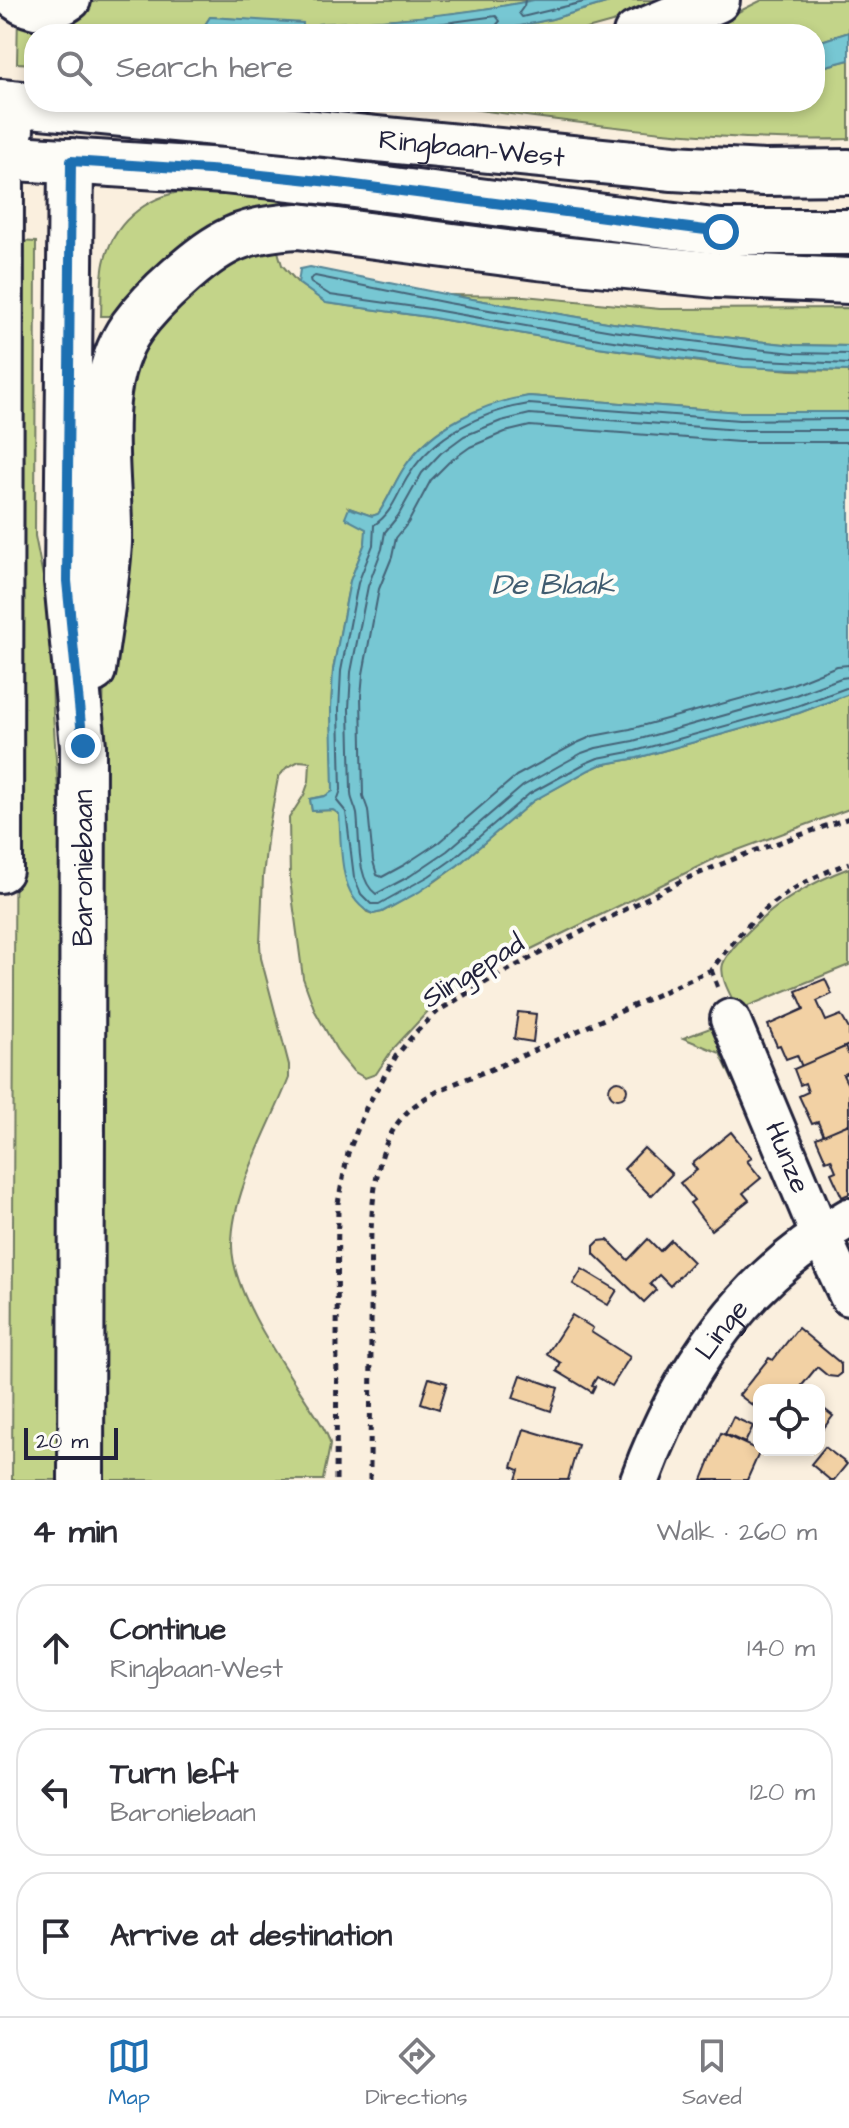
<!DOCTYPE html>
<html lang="en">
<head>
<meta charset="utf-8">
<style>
  :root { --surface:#fff; --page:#f2f2f3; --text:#2b2b33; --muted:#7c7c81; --line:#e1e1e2; --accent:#1f6fb2 }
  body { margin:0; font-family:"Architects Daughter",sans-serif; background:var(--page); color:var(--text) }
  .controls { position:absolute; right:24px; bottom:24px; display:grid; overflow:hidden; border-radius:16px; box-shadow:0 4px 12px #0003 }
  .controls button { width:72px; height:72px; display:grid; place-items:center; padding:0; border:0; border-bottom:2px solid var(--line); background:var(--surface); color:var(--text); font:40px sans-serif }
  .scale { position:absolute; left:24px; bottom:20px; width:94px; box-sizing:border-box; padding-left:8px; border:4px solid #22223b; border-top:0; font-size:22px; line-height:28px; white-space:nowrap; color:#22223b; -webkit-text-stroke:6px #fdfcf7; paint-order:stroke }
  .stop { position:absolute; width:24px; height:24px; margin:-18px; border:6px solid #1f6fb2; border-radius:50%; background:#fff }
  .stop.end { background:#1f6fb2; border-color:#fff; box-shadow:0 2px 8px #0008 }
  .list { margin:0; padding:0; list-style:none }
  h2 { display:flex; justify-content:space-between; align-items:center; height:104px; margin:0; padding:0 32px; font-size:34px }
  h2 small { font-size:26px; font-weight:400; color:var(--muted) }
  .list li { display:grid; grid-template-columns:52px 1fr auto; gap:24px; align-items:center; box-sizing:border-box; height:128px; margin:0 16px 16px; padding:0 16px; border:2px solid var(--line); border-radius:32px }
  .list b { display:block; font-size:30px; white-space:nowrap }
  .list p { margin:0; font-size:26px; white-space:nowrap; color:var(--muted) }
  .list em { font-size:26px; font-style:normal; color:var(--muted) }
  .icon { flex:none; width:44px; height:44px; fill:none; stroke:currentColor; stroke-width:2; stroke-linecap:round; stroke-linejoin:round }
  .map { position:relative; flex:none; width:849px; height:1480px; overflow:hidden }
  .search { position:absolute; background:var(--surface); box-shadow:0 4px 12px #0003; left:24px; right:24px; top:24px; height:88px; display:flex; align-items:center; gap:20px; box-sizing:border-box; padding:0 28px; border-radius:32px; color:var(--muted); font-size:30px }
  .sheet { height:536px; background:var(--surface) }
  nav { display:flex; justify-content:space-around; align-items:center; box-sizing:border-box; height:112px; border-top:2px solid var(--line); background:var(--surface); font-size:22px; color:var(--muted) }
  nav a { display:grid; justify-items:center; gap:4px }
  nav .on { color:var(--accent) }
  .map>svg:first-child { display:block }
</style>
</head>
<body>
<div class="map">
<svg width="849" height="1480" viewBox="0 0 849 1480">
  <rect width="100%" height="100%" fill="#faefde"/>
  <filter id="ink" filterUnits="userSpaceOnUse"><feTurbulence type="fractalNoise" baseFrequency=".0125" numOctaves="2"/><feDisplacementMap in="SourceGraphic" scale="16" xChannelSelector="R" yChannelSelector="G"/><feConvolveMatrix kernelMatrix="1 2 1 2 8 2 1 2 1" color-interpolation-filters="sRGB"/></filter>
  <g filter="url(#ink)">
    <g fill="#c3d489" stroke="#727b62" stroke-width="2">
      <path d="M 98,0 L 534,0 C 460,16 393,20 318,24 L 318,34 L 303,34 L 303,24 L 210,17 L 199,34 L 34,34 L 34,64 L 17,63 L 18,14 L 91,3 Z"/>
      <polygon points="616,0 677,0 623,19 569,34 483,34 552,19"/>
      <polygon points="762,0 849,0 849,32 815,43 815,34 687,34 722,20"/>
      <path d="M 849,60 L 849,139 C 713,143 577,123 442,105 L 442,102 L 815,102 L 815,69 Z"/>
      <path d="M 194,190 L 243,192 L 285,200 L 281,221 L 127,316 L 101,316 C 102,298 100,277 105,259 C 116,218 152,193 194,190 Z"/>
      <polygon points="17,241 36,242 35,536 51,617 53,713 62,852 65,1480 12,1480"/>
      <path d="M 277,248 L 282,265 L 298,283 L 327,303 L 428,317 L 598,347 L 707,363 L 791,370 L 849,371 L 849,412 L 740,412 L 529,396 C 481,407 435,423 406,465 C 395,480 389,499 378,514 L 372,516 L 349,508 L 367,529 L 365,543 L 350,581 L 333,670 L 331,709 L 334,791 L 325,796 L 310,799 L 312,811 L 333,810 L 339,814 L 346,879 L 354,898 L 367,912 L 373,914 L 382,912 L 433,883 L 458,865 L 533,801 L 589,770 L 600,765 L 637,758 L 799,713 L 849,694 L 849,809 L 716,858 L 507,961 L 458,988 L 429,1010 L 392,1050 L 376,1074 L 365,1078 L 353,1071 L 339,1054 L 315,1011 L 303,978 L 290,880 L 289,818 L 304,795 L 309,781 L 310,762 L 299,761 L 286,768 L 278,778 L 268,832 L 263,877 L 260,944 L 261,958 L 289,1065 L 289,1078 C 270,1127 232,1191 232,1244 C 231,1291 281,1362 307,1402 C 313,1411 329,1433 330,1444 C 330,1449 324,1473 323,1480 L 99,1480 L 102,739 L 104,680 L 121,400 L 151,331 L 211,274 L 242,258 Z"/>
      <polygon points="449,295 524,296 660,309 849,308 849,346 794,345 756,341 613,323"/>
      <path d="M 849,868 L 849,965 L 738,1010 C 732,997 719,978 723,964 C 726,955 735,946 741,939 C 771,906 807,884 849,868 Z"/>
      <polygon points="713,1027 779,1182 720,1053 683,1038"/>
    </g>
    <g fill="#77c7d3" stroke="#558596" stroke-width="2">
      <path d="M 534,0 L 616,0 L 552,19 L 483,34 L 318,34 L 318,24 C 392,20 461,15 534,0 Z"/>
      <polygon points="210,17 303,23 303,34 199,34"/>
      <polygon points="849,32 849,60 815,69 815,43"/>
      <polygon points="310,267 449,295 613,323 756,341 794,345 849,346 849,371 743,367 598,347 428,317 326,303 298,283 300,269"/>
      <path d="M 529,396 L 740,412 L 849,412 L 849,694 L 799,713 L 637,758 L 600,765 L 589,770 L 533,801 L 458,865 L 419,892 L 382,912 L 373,914 C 337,899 342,846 339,814 L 333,810 L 312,811 L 310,799 L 325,796 L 333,791 L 331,709 L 333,670 L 350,581 L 365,543 L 366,529 L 345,518 L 349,508 L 372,516 L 378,514 C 389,499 395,480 406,465 C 433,426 482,403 529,396 Z"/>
    </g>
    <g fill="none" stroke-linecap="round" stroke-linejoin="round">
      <g stroke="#446478" stroke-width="2">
        <polyline points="525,0 524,6 519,13 522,17 592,0"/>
        <polyline points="208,34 216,26 291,31 295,34"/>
        <polyline points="326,34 329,32 423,26 496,16 500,21 494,28 493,34"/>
        <polyline points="849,354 794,353 756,349 612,331 448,303 315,276 310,279 311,283 330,295 429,309 599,339 744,359 849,364"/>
        <path d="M 849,419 L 739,420 L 529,404 C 483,411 434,435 409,475 C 397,493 393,513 374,525 L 373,545 L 358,583 L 341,671 L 339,709 L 341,790 L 337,801 L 346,812 L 354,877 L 361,894 L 371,904 L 379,904 L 429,876 L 453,859 L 529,794 L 586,763 L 598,758 L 635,751 L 797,706 L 849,687"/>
        <path d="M 849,430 L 739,430 L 530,414 L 501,421 L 464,436 L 441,453 L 422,473 L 398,516 L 385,532 L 382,549 L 368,586 L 351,672 L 349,709 L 351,790 C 350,800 355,804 357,814 C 360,837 356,880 376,894 L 410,876 L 447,851 L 523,786 L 582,753 L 596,748 L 633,741 L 793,696 L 841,678 L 849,677"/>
        <polyline points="849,442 739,442 530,426 505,432 470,447 449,462 431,480 408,523 396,538 392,557 379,589 363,674 361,696 363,796 368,810 373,861 377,875 382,877 404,865 439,842 516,776 577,743 593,736 630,729 790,685 837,666 849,665"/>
      </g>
    </g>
    <g fill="#f2d1a4" stroke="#22223b" stroke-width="2">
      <polygon points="825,979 832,994 817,1001 826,1021 841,1015 849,1029 849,1045 802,1067 797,1055 786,1059 780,1045 777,1046 768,1025 804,1009 796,991"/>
      <polygon points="518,1012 536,1014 533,1042 514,1039"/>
      <polygon points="845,1047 849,1056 849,1072 843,1075 849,1087 849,1124 824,1136 818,1122 812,1124 799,1096 808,1092 805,1083 800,1085 794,1069"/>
      <circle cx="618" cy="1090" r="9"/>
      <polygon points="849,1124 849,1194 842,1197 831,1173 836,1171 831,1159 826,1161 816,1138"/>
      <polygon points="731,1132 752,1158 747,1161 761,1178 743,1193 749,1200 711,1230 690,1203 694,1200 680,1183 697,1170 692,1164"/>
      <polygon points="644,1148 672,1174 651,1196 624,1169"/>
      <polygon points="648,1239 660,1251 671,1240 693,1262 670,1286 659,1275 650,1284 656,1290 644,1302 594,1254 594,1246 599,1241 608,1240 628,1260"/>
      <polygon points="582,1269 617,1290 608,1305 573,1284"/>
      <polygon points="572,1315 593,1328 591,1332 630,1357 612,1386 597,1377 592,1385 595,1386 592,1392 557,1371 561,1363 547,1354"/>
      <polygon points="798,1328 839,1362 841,1365 841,1374 837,1377 828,1376 817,1367 799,1389 801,1390 759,1390 759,1410 739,1395 769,1358 773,1360"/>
      <polygon points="521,1375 558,1388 551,1411 513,1398"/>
      <polygon points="429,1378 447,1383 439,1409 421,1403"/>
      <polygon points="819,1405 833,1416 819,1434"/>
      <polygon points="733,1417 753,1426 745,1443 725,1434"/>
      <polygon points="524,1429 578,1445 568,1480 516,1480 519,1470 512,1467"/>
      <polygon points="721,1433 760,1451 747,1480 702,1480"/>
      <polygon points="825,1447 847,1464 834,1480 830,1480 811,1464"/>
    </g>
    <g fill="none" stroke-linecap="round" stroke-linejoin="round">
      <defs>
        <g id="street">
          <path d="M 15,0 C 32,13 54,13 71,0"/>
          <path id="s1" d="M 730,1019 L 820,1234 L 849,1296"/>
          <path id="s2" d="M 640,1480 C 680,1371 746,1275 849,1218"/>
        </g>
        <g id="secondary">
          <polyline points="636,34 717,0"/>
          <path id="s3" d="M 0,102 L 673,168 L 764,173 L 849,172"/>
          <polyline points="0,157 224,171 339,183 721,232 849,232"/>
          <polyline points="71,161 67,581 83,746 81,1480"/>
          <path d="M 93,670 C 98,630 107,583 109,543 C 111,475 90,386 132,327 C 145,309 161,293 178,278 C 219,241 242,229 298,226 L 537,257 L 716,275 L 849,281"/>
          <polyline points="0,870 1,157 11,130"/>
        </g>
      </defs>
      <use href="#street" stroke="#22223b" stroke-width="44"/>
      <use href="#secondary" stroke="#22223b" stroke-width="50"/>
      <g stroke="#22223b" stroke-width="5" stroke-dasharray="6 6" stroke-linecap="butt">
        <polyline points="711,970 718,988"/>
        <polyline points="336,1480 338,1203 348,1153 366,1108 396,1056 416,1032 438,1011 491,979 548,949 683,880 746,854 849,818"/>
        <path d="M 370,1480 C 370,1429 371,1379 371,1328 C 372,1270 362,1167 400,1120 C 425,1089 471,1079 506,1063 C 574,1033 643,1001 711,970 C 752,915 784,887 849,863"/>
      </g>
      <use href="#street" stroke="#fdfcf7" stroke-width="38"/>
      <use href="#secondary" stroke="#fdfcf7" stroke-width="44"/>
    </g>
  </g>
  <g fill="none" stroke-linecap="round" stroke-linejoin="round" filter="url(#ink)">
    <polyline stroke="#1f6fb2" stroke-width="10" points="83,746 67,581 71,161 224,171 339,183 721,232"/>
  </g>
  <g text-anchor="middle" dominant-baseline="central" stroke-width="8" stroke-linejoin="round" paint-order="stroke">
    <g font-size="28" fill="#22223b" stroke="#fdfcf7">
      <text stroke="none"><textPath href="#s3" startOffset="474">Ringbaan-West</textPath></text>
      <text transform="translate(83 868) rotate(-90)">Baroniebaan</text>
      <text transform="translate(473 971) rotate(-32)">Slingepad</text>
      <text stroke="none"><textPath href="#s1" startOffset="150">Hunze</textPath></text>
      <text stroke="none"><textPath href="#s2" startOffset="172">Linge</textPath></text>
    </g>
    <g font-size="30" font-style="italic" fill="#405c70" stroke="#fdfcf7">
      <text x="553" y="585">De Blaak</text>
    </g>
  </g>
</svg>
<div class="controls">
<button><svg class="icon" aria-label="locate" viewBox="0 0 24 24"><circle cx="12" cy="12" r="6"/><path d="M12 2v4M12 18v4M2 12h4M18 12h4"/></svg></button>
</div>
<div class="scale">20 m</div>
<div class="stop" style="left:721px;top:232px"></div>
<div class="stop end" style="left:83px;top:746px"></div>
<div class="search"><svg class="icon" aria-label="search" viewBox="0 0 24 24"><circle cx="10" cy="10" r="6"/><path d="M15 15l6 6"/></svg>Search here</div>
</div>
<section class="sheet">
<h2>4 min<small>Walk · 260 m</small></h2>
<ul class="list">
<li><svg class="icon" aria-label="ahead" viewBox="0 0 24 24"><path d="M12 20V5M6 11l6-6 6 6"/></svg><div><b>Continue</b><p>Ringbaan-West</p></div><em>140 m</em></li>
<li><svg class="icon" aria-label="left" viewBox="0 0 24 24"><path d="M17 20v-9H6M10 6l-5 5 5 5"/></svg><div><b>Turn left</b><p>Baroniebaan</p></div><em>120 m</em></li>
<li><svg class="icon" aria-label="arrive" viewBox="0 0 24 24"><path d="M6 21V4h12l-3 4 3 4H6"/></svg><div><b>Arrive at destination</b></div></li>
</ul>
</section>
<nav>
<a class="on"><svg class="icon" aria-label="map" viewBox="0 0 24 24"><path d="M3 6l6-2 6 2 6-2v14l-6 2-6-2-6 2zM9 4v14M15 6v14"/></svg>Map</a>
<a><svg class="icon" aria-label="directions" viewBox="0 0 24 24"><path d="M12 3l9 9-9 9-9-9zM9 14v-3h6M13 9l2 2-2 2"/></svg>Directions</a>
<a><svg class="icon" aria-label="saved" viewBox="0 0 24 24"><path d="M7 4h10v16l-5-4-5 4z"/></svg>Saved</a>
</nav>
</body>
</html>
